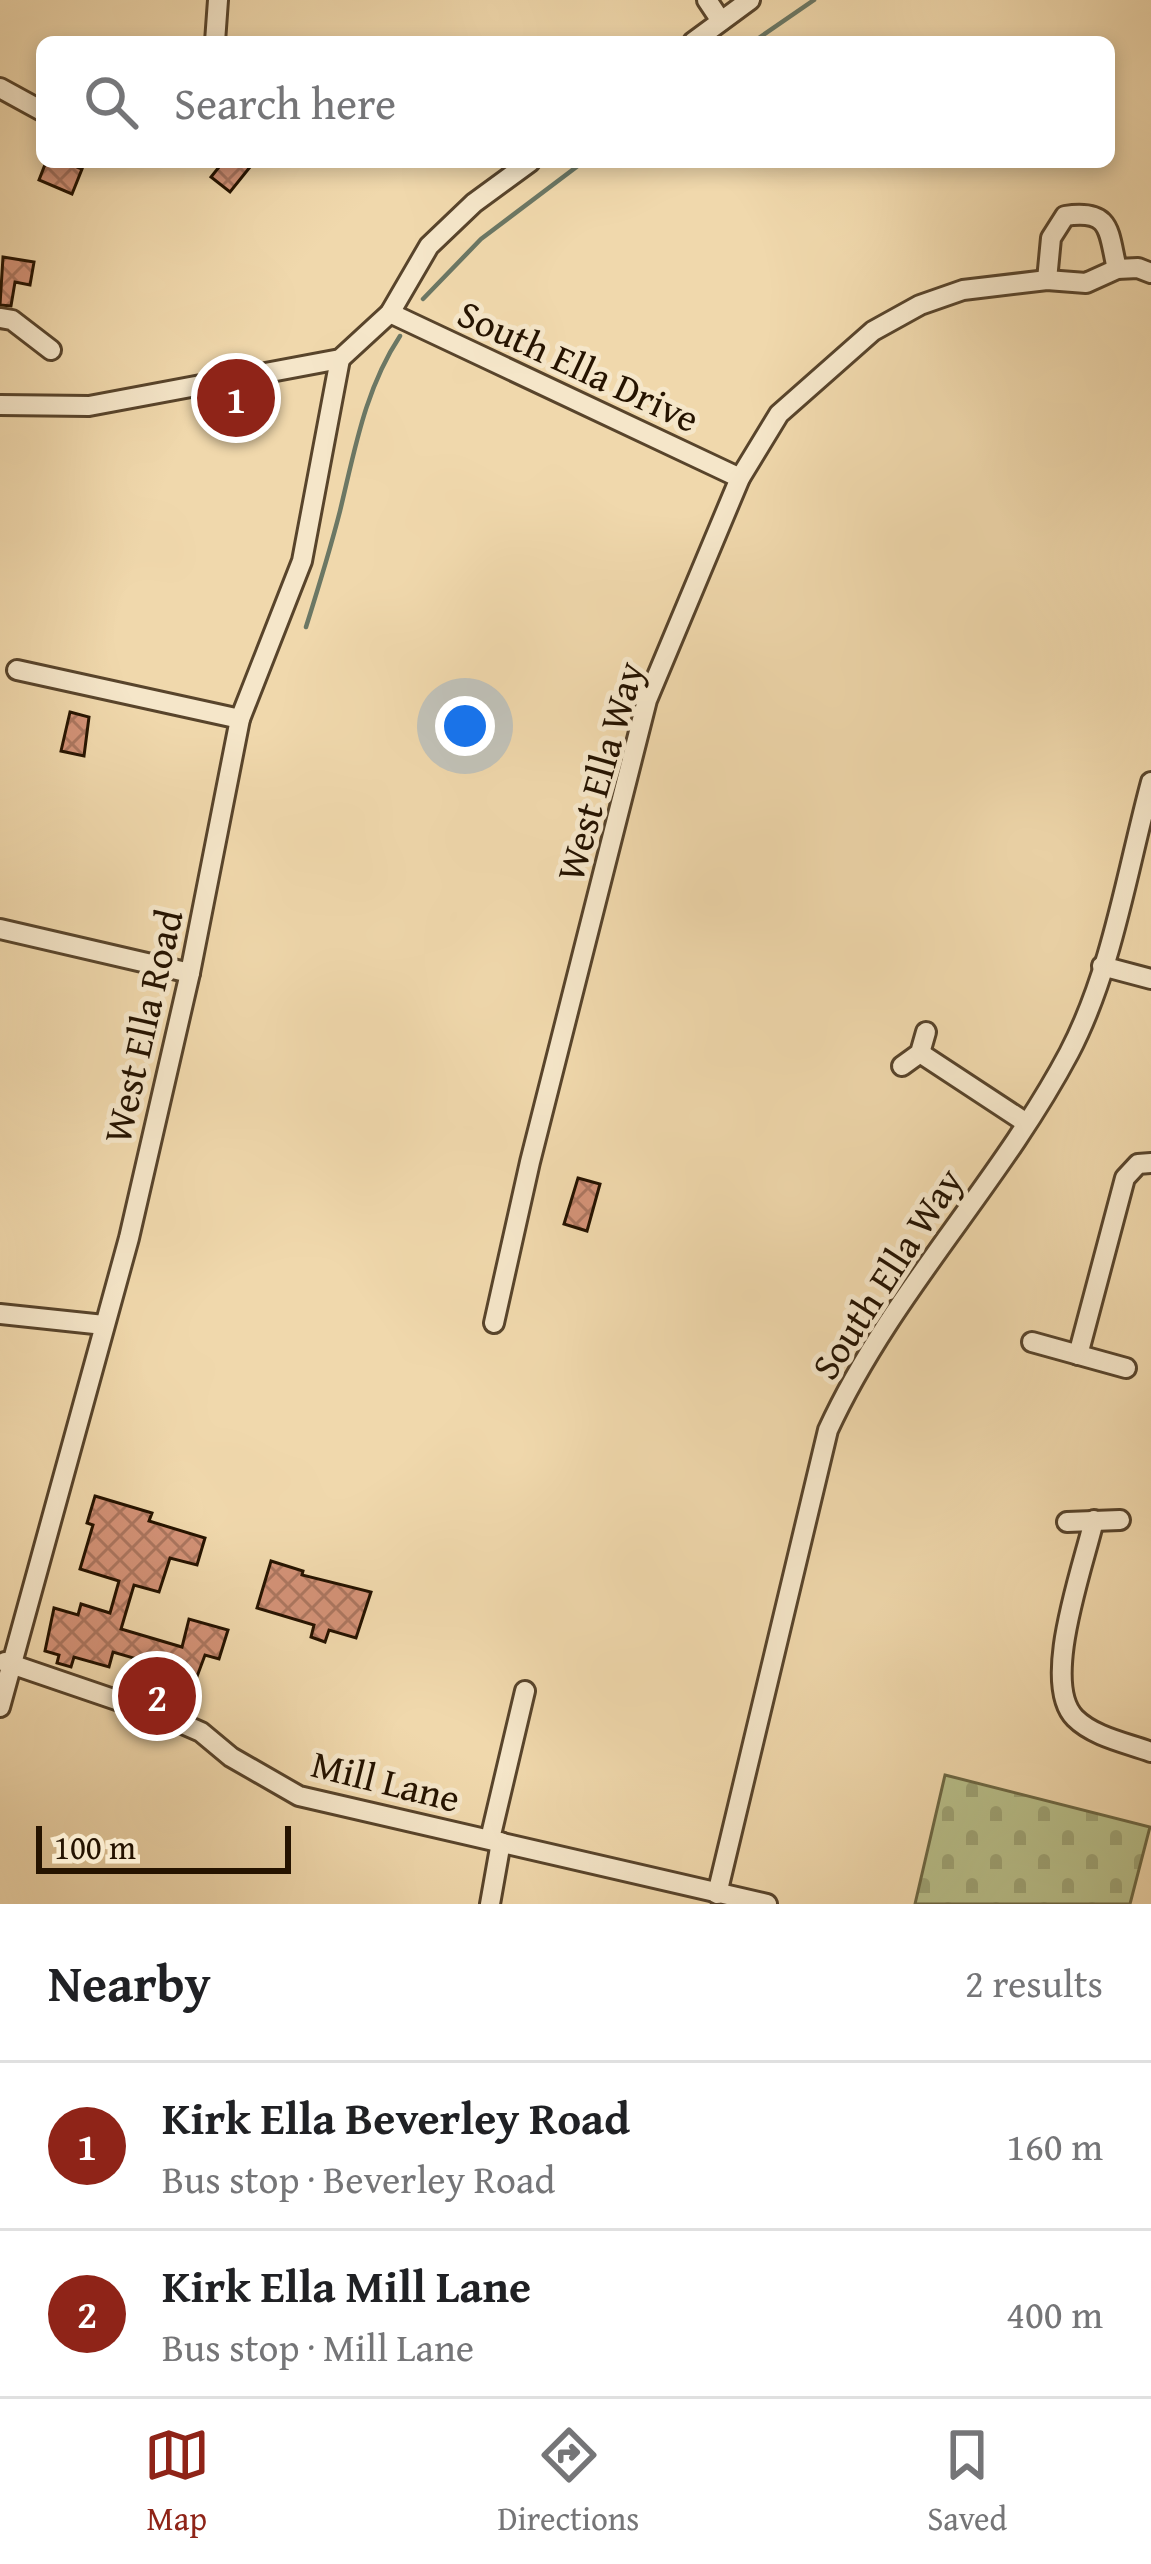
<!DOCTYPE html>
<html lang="en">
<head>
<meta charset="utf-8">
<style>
  :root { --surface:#fff; --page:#f2f2f2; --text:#202124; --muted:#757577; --line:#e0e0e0; --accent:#8f2418 }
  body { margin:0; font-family:"Gentium Book Plus",serif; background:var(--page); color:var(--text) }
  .scale { position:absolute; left:36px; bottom:30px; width:255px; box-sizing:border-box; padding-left:12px; border:6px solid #251300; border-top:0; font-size:33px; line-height:42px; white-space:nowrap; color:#251300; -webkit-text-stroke:9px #f5e6c9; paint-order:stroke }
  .you { position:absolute; left:465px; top:726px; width:42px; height:42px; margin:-30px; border:9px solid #fff; border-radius:50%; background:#1a73e8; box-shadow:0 0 0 18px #1a73e833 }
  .badge { display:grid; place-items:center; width:78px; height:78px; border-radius:50%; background:var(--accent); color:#fff; font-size:39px; font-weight:700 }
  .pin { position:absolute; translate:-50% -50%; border:6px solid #fff; box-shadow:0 3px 12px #0006 }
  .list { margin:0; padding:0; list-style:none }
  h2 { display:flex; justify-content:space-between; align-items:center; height:156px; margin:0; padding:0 48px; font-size:51px }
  h2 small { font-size:39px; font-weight:400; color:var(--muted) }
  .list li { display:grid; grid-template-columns:78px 1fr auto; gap:36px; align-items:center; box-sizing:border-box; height:168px; padding:0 48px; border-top:3px solid var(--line) }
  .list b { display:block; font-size:45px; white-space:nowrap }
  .list p { margin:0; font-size:39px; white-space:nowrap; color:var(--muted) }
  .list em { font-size:39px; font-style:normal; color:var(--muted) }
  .icon { flex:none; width:66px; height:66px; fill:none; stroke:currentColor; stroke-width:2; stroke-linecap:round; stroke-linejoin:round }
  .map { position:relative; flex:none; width:1151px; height:1904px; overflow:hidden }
  .search { position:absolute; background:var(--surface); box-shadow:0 6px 18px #0003; left:36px; right:36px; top:36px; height:132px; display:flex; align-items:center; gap:30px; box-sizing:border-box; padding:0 42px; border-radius:18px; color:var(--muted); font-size:45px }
  .sheet { height:492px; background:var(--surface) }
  nav { display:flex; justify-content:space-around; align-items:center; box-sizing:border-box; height:168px; border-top:3px solid var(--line); background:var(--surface); font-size:33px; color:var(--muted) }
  nav a { display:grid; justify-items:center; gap:6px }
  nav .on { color:var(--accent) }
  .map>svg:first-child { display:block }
</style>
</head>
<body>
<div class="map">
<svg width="1151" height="1904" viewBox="0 0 1151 1904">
  <defs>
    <pattern id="cemetery-stones" width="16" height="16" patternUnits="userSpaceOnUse" patternTransform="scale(3)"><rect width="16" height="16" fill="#b8bf8a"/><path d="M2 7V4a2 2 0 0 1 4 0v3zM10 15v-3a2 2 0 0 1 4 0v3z" fill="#9ea375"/></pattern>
    <pattern id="building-cross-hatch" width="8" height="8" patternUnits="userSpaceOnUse" patternTransform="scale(3)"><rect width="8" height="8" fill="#d39277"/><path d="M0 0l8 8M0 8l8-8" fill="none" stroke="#ab765f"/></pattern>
  </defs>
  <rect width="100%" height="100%" fill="#f0d8ac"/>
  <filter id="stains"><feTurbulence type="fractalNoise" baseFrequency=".00167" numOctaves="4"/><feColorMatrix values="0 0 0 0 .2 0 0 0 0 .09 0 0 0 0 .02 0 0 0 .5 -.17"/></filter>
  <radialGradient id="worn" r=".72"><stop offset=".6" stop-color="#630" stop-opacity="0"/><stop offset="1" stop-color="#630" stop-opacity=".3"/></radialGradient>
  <polygon fill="url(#cemetery-stones)" stroke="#6e6945" stroke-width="3" points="945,1775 1150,1827 1130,1904 915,1904"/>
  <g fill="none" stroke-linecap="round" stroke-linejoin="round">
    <g stroke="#6b7764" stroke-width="4.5">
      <polyline points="753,42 814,0"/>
      <polyline points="423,299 481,239 583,162"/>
      <path d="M 306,627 C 318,589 330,550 340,511 C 355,449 365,389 400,336"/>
    </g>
  </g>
  <g fill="url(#building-cross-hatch)" stroke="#251300" stroke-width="3">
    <polygon points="46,162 65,162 82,169 72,194 39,180"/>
    <polygon points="223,162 254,162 230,192 211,177"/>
    <polygon points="3,257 34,262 30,285 15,282 11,306 0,305"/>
    <polygon points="70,712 89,717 84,756 61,751"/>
    <polygon points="578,1178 600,1184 587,1231 564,1224"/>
    <polygon points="95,1496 152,1513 149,1521 205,1538 197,1565 170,1558 159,1592 134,1585 121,1629 182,1647 189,1619 228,1630 219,1659 205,1655 192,1690 171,1684 174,1676 157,1671 158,1665 113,1652 109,1667 74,1657 71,1667 57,1663 59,1655 45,1651 54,1608 78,1615 81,1604 110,1613 119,1581 80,1569 93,1525 87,1523"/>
    <polygon points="271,1561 303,1571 302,1575 371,1592 356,1638 329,1630 325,1642 311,1637 314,1625 257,1608"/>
  </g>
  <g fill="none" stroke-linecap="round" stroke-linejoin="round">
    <defs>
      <g id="minor">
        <polyline points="707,0 721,21"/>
        <polyline points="215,42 218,0"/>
        <polyline points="693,42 750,0"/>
        <polyline points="0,88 42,111"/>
        <path d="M 1047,280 L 1051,238 L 1065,216 C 1112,209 1108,231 1117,269"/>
        <polyline points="390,313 740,478"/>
        <polyline points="0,318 12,320 51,350"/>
        <polyline points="0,405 89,406 340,359 390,313 429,246 474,203 530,162"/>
        <polyline points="17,670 240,719"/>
        <polyline points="0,929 190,973"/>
        <polyline points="1102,966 1151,979"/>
        <polyline points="920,1053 1025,1122"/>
        <polyline points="902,1066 920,1053 926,1032"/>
        <polyline points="0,1314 104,1325"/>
        <polyline points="494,1323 530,1162 647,700 740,478 779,414 873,331 920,305 963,290 1047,280 1086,283 1117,269 1138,268 1151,273"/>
        <polyline points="1032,1342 1126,1368"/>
        <polyline points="1078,1355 1125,1178 1138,1164 1151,1163"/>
        <path d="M 1094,1520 C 1084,1565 1040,1683 1075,1718 C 1094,1737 1127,1743 1151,1752"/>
        <polyline points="1067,1522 1120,1520"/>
        <polyline points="5,1662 169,1718 201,1732 231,1757 299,1796 767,1904"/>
        <polyline points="0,1707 129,1238 190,973 240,719 302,561 340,359"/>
        <polyline points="490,1839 525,1691"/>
        <path d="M 717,1894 L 828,1430 C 891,1293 999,1185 1069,1053 C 1112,971 1127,871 1151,782"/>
        <polyline points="490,1904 501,1842"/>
      </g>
    </defs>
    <use href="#minor" stroke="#58442b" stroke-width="24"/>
    <use href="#minor" stroke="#f5e6c9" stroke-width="18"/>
  </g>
  <g text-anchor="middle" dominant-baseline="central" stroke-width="10" stroke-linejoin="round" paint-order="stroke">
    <g font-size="39" fill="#251300" stroke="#f5e6c9">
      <text transform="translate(579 365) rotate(25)">South Ella Drive</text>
      <text transform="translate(599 771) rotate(-74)">West Ella Way</text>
      <text transform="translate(142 1026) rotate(-77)">West Ella Road</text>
      <text transform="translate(886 1273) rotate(-57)">South Ella Way</text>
      <text transform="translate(386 1780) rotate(14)">Mill Lane</text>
    </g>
  </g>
  <rect width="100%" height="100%" filter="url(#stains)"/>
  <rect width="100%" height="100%" fill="url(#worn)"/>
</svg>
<div class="scale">100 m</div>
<div class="you"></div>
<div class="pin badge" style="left:236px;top:398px">1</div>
<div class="pin badge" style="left:157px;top:1696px">2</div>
<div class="search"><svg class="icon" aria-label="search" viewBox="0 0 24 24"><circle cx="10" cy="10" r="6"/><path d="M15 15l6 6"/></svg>Search here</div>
</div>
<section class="sheet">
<h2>Nearby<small>2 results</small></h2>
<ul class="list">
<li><span class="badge">1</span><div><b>Kirk Ella Beverley Road</b><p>Bus stop · Beverley Road</p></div><em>160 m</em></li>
<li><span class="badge">2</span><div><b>Kirk Ella Mill Lane</b><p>Bus stop · Mill Lane</p></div><em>400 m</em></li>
</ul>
</section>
<nav>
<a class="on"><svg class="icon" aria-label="map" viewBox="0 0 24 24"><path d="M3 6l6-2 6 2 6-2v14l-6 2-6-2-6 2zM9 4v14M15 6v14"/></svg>Map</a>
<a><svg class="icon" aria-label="directions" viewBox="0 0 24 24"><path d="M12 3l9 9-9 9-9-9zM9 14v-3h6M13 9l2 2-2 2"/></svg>Directions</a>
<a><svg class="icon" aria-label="saved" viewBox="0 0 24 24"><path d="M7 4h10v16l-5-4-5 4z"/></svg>Saved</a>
</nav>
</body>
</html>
